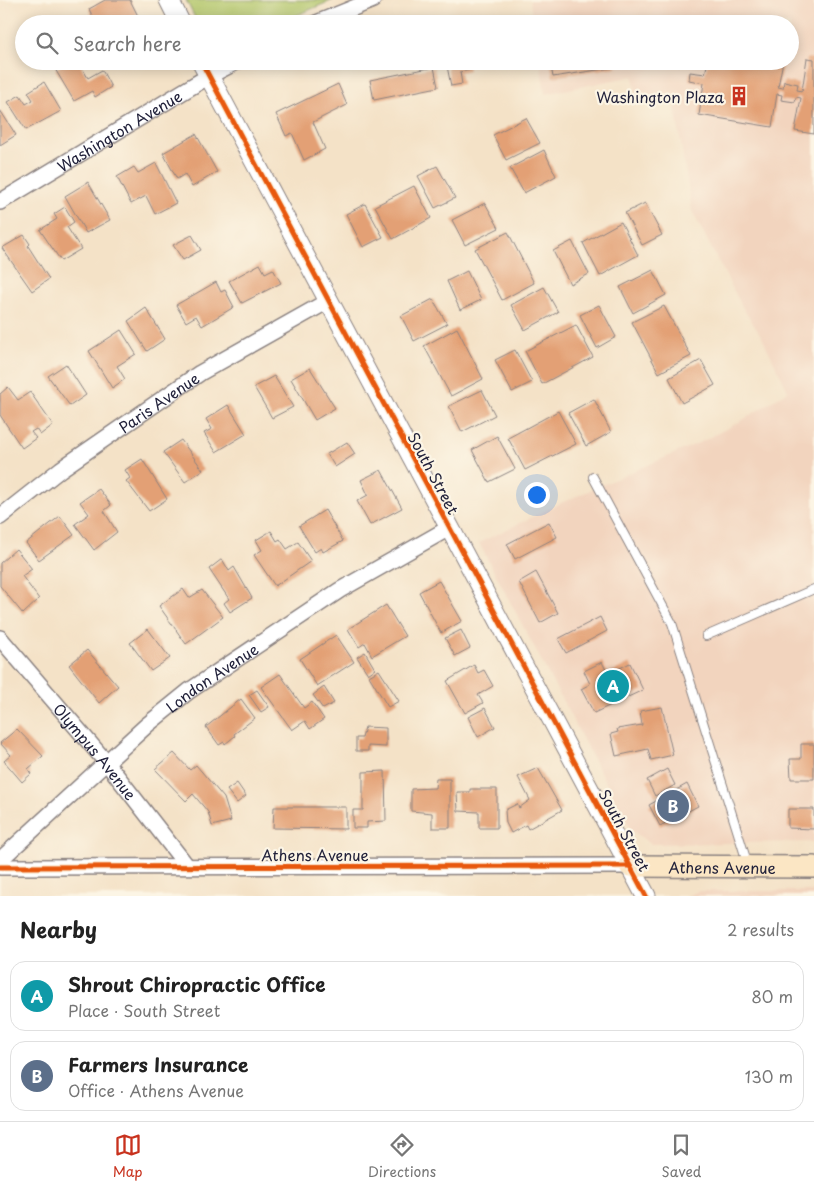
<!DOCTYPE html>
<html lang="en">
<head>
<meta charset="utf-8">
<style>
  :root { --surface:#fff; --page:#f6f6f6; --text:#222; --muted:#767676; --line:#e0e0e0; --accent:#c8321e }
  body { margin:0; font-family:"Playpen Sans",sans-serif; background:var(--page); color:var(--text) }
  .you { position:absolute; left:536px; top:494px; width:18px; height:18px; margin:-12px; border:4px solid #fff; border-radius:50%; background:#1a73e8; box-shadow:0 0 0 8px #1a73e833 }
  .badge { display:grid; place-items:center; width:32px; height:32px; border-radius:50%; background:var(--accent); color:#fff; font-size:16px; font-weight:700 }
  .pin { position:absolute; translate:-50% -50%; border:2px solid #fff; box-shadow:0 1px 5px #0006 }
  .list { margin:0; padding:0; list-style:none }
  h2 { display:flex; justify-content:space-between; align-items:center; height:65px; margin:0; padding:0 20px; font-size:21px }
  h2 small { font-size:16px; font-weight:400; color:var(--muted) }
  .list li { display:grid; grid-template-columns:32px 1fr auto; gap:15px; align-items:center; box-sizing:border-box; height:70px; margin:0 10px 10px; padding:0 10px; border:1px solid var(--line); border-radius:15px }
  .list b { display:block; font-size:19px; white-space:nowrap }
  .list p { margin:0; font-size:16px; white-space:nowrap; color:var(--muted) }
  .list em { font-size:16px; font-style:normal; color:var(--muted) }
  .icon { flex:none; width:28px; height:28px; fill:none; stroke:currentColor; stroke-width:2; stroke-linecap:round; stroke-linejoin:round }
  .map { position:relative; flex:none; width:814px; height:896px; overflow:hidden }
  .search { position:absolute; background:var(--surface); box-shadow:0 2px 12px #0003; left:15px; right:15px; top:15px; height:55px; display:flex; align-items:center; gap:12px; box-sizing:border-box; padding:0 18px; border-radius:28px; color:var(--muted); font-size:19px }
  .sheet { height:225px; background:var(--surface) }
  nav { display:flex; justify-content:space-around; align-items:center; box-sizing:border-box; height:70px; border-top:1px solid var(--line); background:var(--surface); font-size:14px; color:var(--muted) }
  nav a { display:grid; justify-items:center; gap:2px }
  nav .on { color:var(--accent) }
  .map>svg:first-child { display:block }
</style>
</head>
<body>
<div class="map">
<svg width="814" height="896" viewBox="0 0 814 896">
  <rect width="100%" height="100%" fill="#fcf5e5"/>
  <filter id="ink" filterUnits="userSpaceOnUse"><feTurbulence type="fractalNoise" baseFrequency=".02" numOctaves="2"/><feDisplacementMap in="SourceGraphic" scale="10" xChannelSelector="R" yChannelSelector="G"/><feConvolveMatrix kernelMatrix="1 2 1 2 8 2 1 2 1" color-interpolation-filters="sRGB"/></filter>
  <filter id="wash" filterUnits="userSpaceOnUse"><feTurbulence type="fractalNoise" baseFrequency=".0096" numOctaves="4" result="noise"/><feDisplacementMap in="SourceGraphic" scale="20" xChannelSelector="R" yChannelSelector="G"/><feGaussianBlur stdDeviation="1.12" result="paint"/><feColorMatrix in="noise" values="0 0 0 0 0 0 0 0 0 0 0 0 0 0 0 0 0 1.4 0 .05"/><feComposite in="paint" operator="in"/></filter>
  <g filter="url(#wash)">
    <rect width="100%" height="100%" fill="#f4e2c7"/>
    <g fill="#f2d4be">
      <polygon points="530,0 814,0 814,842 651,844 631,830 479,543 561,503 703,441 741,421 788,391 762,337 744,310 692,211 673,94 637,99 633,76 545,94 540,61 790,61 790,24 533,24"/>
      <polygon points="698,891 814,891 814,896 688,896"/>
    </g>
    <polygon fill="#b2c66b" stroke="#6a7453" points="186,0 333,0 276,24 198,24"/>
    <g id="blocks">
      <g fill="#e3a075">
        <polygon points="105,0 130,0 142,24 96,24 89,9"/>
        <polygon points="807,58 814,59 814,134 795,131 801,98 796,97 795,102 781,100 782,95 777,94 772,127 699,115 704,83 689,80 690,72 705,74 708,61 783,61 778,87 783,88 784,81 798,84 797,90 802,91"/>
        <polygon points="69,61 78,61 88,78 102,70 111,87 95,97 92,91 74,101 55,69"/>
        <polygon points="446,61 467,61 469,70 460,72 462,84 451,86"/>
        <polygon points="550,61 615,61 616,67 553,77"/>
        <polygon points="434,67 438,87 374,100 370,80"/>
        <polygon points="44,82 61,111 26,130 8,102 20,95 26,104 33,100 28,92"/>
        <polygon points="338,84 347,105 313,122 325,149 304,160 292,133 286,136 276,114"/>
        <polygon points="0,110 16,135 0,145"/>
        <polygon points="526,118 540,143 506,160 493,135"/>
        <polygon points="196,134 217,172 192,187 185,174 177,179 163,153"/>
        <polygon points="544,150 556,176 524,193 510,168"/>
        <polygon points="156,163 176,203 155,214 146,196 131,204 117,177 134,167 138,173"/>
        <polygon points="437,166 455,198 435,208 418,176"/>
        <polygon points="88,182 110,220 86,233 65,196"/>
        <polygon points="414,186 431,218 393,239 375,206"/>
        <polygon points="485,203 499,228 465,245 452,220"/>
        <polygon points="645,203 662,235 642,245 625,213"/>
        <polygon points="365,204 383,237 363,247 346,214"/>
        <polygon points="65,207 74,222 67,227 81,249 61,261 40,230 57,219 54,214"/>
        <polygon points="621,222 638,255 600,276 583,243"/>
        <polygon points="508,232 534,283 502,300 475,249"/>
        <polygon points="24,235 30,244 28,246 49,279 32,291 2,248"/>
        <polygon points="192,235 201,250 183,260 173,245"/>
        <polygon points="572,241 589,274 570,284 553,251"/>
        <polygon points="260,264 265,273 273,269 281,283 242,303 229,281"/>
        <polygon points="653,270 666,295 633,313 620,287"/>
        <polygon points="467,271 481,300 460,310 447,281"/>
        <polygon points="216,282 221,292 225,290 234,307 202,326 196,316 186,322 176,305"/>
        <polygon points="544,287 558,312 525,330 511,305"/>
        <polygon points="433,299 447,324 414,341 401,316"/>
        <polygon points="599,305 616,337 597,348 580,315"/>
        <polygon points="664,306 691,356 659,373 632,322"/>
        <polygon points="146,308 165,339 147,351 128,321"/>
        <polygon points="576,325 593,357 542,384 525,351"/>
        <polygon points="457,328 483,379 451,396 424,346"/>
        <polygon points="121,330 136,354 117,366 125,379 112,388 89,351"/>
        <polygon points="515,350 532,382 512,392 495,360"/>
        <polygon points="701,360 715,385 682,403 669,378"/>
        <polygon points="66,364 86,395 70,406 48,376"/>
        <polygon points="310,368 335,408 315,420 291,379"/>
        <polygon points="274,376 293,407 272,418 254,387"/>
        <polygon points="8,387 18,400 30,392 53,425 40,435 36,429 31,432 36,438 22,448 0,415 0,394"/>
        <polygon points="482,390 495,415 462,432 449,406"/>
        <polygon points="594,399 611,432 586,446 568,413"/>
        <polygon points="228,405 246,434 216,452 204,433 212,429 206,419"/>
        <polygon points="558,411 576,444 525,470 508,438"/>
        <polygon points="497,436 515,469 489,482 472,450"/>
        <polygon points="181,440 203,470 185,482 163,452"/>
        <polygon points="347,442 355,454 335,467 327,454"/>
        <polygon points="142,459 167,499 149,511 126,481 130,478 125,470"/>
        <polygon points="381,470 402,508 370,525 357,501 368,495 361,480"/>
        <polygon points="99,489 111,505 104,511 117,532 94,550 75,524 89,514 80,502"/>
        <polygon points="325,510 343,541 323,552 321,548 315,552 299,526"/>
        <polygon points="60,516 74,535 39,560 26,543"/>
        <polygon points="549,522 557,537 515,559 507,544"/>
        <polygon points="271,531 277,541 280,539 287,549 298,542 311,561 275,586 254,555 262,550 256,540"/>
        <polygon points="16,549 32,569 22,576 39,599 23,614 0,586 0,563"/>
        <polygon points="222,559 229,571 234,567 252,598 230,612 224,603 229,599 209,569"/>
        <polygon points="536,572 558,613 540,623 519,582"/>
        <polygon points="439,581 462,621 441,633 419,592"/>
        <polygon points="183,589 189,598 202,590 223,617 186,644 159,606"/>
        <polygon points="386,605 405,636 372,656 365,643 359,647 348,629"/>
        <polygon points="600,617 607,631 566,653 558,639"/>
        <polygon points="148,629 170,658 151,671 130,643"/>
        <polygon points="461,630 470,648 455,656 445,638"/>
        <polygon points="336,635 354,662 317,686 300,659"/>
        <polygon points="87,650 118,686 99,703 69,665"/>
        <polygon points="365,652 375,669 368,674 357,657"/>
        <polygon points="602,662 608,674 630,663 643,690 594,713 581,689 590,684 584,671"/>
        <polygon points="474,665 478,673 484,670 493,686 478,695 483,703 465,713 447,681"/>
        <polygon points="379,670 399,701 388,707 369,676"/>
        <polygon points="280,674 304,708 312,702 324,719 310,729 305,721 292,730 261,687"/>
        <polygon points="324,687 334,703 323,709 313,695"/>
        <polygon points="257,690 269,707 261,712 249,695"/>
        <polygon points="241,699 255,718 234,734 235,736 225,744 224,742 219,745 206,727"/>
        <polygon points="662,707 673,755 651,760 648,749 616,756 611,734 618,732 617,729 642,725 640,711"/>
        <polygon points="485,708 495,727 478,737 468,717"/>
        <polygon points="365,727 386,728 386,747 368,746 368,751 356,751 356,738 362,738"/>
        <polygon points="17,729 43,756 28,769 31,774 22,782 4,761 11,755 0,743"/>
        <polygon points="801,744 814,744 814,779 791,779 790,759 801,759"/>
        <polygon points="174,753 190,770 196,765 224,798 231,821 212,826 208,812 193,794 186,801 155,769"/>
        <polygon points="538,768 562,810 528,829 526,825 511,833 506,823 505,810 517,804 519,808 530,800 518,777"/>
        <polygon points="667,769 675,785 655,796 647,780"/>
        <polygon points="385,771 386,821 367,822 367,828 353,828 353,810 363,810 363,772"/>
        <polygon points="436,779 450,779 450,828 432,828 432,813 411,811 411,789 435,788"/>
        <polygon points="237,783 246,796 237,803 227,790"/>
        <polygon points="687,784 698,806 660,826 649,805"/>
        <polygon points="470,789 497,789 497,828 479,828 479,812 458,811 457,792 470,792"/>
        <polygon points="274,807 346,807 346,829 273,828"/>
        <polygon points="788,809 814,809 814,829 788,828"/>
      </g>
    </g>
  </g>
  <g filter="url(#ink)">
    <use href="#blocks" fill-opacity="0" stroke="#8b8281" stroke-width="1"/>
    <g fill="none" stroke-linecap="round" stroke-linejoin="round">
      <defs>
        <g id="service">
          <polyline points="593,477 672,623 748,865"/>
          <polyline points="706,636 814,589"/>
        </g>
        <g id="minor">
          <polyline points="314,24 373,0"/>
          <path id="s1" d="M 0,202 L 209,76 L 238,61"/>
          <path id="s2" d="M 0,517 L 61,469 L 200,373 L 328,301"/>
          <path id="s3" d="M 0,638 L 106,762 L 187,866"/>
          <path id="s4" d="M 0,860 L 147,725 L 189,691 L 340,590 L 449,528"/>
          <polyline points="0,867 630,866"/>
        </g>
        <g id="tertiary">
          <polyline points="169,0 181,24"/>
          <polyline points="201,61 646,896"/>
        </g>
        <g id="secondary">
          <path id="s5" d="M 630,866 L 814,867"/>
        </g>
      </defs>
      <use href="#service" stroke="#8b8281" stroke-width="10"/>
      <use href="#minor" stroke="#8b8281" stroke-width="18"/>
      <use href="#tertiary" stroke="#8b8281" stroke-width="21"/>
      <use href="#secondary" stroke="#8b8281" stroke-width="24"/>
      <use href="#service" stroke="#fff" stroke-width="8"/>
      <use href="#minor" stroke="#fff" stroke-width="15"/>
      <use href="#tertiary" stroke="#fff" stroke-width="19"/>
      <use href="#secondary" stroke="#fbe6c4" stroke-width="21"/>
      <defs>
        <g id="cycleway">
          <polyline points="201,61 646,896"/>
          <polyline points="0,867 630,866"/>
        </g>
      </defs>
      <use href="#cycleway" stroke="#fcf5e5" stroke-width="8"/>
      <use href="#cycleway" stroke="#e8590c" stroke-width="5"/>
    </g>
  </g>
  <defs>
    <symbol id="building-bare" viewBox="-9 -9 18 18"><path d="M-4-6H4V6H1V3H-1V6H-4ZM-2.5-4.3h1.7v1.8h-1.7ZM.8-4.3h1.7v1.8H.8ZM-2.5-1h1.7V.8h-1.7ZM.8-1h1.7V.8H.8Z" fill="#c8321e" stroke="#fcf5e5" stroke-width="2.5" paint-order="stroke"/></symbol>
  </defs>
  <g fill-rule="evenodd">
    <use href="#building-bare" x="725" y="82" width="28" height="28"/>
  </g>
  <g text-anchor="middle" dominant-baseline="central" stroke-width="4.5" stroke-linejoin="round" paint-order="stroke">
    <g font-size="15" fill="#22223b" stroke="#fcf5e5" text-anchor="end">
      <text x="724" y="96">Washington Plaza</text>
    </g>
    <g font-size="15" fill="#22223b" stroke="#fcf5e5">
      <text stroke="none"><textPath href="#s1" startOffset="139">Washington Avenue</textPath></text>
      <text stroke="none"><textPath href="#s2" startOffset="196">Paris Avenue</textPath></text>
      <text transform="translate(434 473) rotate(62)">South Street</text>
      <text stroke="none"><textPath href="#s4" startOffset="280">London Avenue</textPath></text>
      <text stroke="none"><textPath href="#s3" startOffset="148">Olympus Avenue</textPath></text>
      <text transform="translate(625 830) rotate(62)">South Street</text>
      <text x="315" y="854">Athens Avenue</text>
      <text stroke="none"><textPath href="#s5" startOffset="92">Athens Avenue</textPath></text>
    </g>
  </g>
</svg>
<div class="you"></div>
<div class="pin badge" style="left:613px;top:686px;background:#0f9aa8">A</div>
<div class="pin badge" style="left:673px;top:806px;background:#5c6f8a">B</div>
<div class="search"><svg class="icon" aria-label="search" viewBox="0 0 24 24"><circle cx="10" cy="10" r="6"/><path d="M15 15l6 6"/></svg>Search here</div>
</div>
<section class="sheet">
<h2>Nearby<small>2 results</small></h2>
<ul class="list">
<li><span class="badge" style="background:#0f9aa8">A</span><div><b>Shrout Chiropractic Office</b><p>Place · South Street</p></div><em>80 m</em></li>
<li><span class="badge" style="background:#5c6f8a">B</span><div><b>Farmers Insurance</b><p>Office · Athens Avenue</p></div><em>130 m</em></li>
</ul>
</section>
<nav>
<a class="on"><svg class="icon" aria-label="map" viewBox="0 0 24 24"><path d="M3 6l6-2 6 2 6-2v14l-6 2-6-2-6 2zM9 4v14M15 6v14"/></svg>Map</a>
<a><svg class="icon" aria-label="directions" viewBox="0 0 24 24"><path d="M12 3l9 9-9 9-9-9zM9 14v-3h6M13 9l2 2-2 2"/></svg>Directions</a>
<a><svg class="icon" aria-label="saved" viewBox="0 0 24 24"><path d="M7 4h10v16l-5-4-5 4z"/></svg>Saved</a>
</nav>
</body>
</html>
